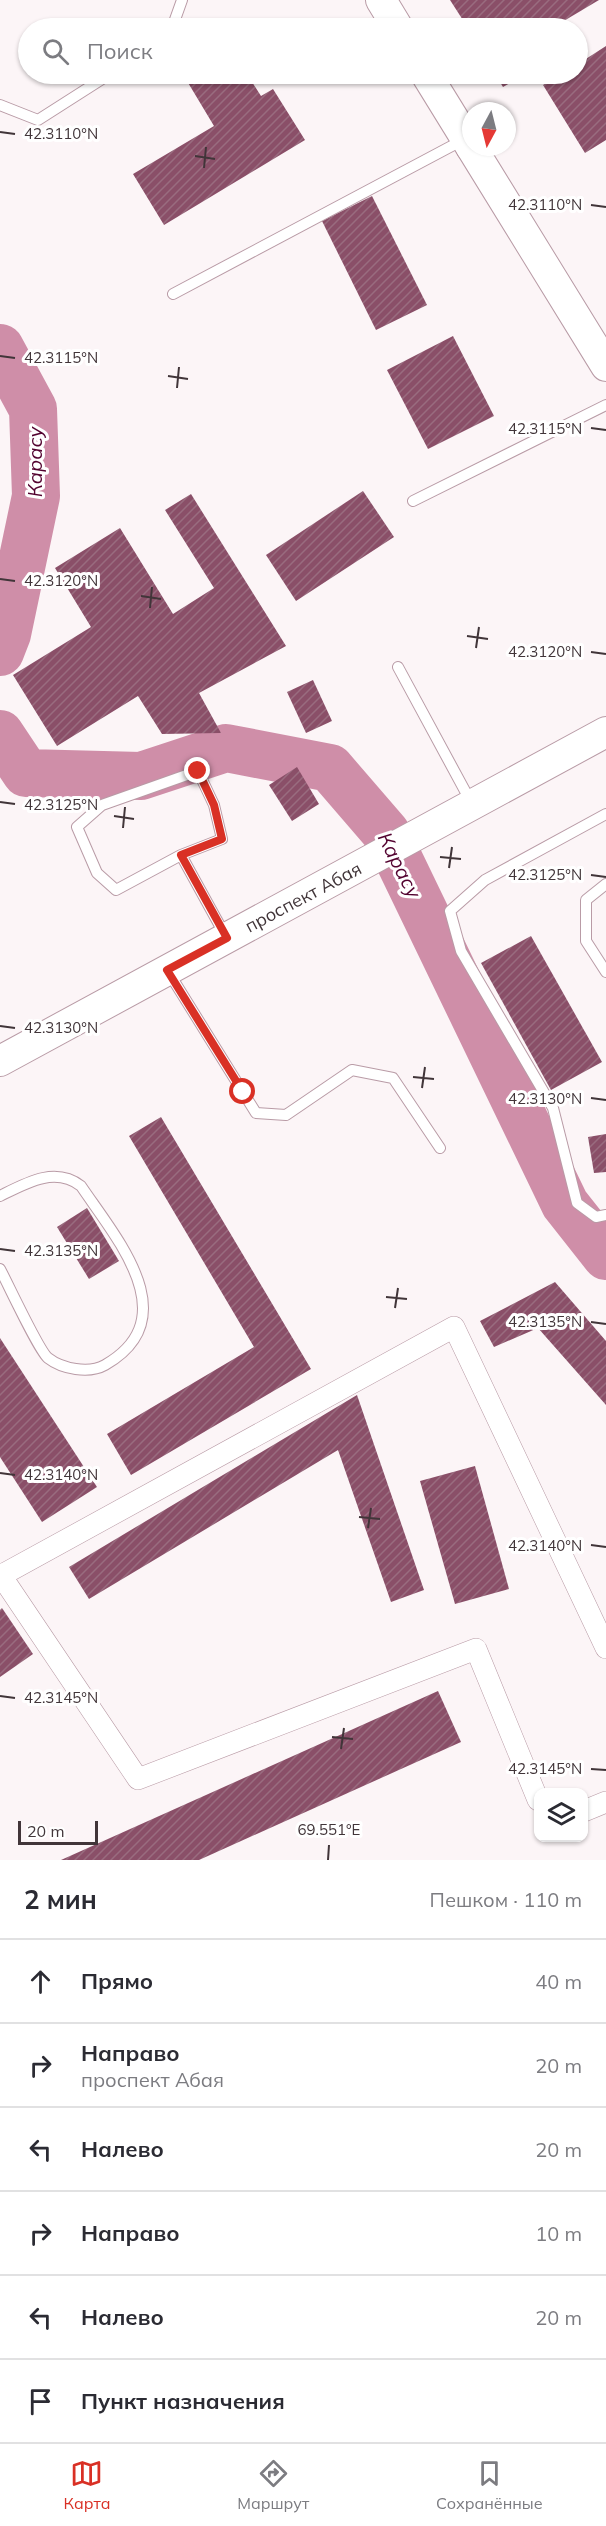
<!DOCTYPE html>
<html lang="ru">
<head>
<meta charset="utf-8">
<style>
  :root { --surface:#fff; --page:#f2f2f3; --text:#2b2b33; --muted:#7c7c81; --line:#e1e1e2; --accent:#d93025 }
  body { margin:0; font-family:Mulish,sans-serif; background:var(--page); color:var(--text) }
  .controls { position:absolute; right:18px; bottom:18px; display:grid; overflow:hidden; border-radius:12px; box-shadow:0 2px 4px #0004 }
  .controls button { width:54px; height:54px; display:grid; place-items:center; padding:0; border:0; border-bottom:2px solid var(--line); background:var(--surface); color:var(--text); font:30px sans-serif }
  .compass { position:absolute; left:462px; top:102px; width:54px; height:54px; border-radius:50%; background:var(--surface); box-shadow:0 2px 4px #0004; rotate:187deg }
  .scale { position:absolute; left:18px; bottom:15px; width:80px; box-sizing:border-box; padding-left:6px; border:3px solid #413539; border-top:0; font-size:16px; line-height:21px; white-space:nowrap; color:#413539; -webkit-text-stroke:4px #fff; paint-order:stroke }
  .stop { position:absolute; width:18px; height:18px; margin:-14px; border:4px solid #d93025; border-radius:50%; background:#fff }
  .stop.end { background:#d93025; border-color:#fff; box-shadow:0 2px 6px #0008 }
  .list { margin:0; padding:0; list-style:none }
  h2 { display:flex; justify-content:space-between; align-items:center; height:78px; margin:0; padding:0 24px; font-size:26px }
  h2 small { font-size:20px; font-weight:400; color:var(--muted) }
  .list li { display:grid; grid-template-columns:39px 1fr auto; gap:18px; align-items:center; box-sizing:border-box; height:84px; padding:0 24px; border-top:2px solid var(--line) }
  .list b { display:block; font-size:22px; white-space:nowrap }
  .list p { margin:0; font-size:20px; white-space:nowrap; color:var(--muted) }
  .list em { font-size:20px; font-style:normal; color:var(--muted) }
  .icon { flex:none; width:33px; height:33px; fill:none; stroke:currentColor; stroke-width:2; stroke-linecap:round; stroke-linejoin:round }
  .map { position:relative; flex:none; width:606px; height:1860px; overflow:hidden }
  .search { position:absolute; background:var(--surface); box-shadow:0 2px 4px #0004; left:18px; right:18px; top:18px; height:66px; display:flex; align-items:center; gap:15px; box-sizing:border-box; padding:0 21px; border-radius:33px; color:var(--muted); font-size:22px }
  .sheet { height:582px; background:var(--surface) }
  nav { display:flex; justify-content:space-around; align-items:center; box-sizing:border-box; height:84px; border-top:2px solid var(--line); background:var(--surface); font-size:16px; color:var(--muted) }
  nav a { display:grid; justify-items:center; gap:3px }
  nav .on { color:var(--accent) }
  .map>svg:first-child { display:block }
</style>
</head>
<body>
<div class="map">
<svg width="606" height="1860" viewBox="0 0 606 1860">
  <defs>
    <pattern id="building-hatch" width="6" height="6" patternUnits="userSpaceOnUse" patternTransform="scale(1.5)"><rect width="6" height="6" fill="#8a4f68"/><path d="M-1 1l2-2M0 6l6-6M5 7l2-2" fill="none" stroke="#996c7f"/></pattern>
  </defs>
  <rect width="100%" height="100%" fill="#fcf5f7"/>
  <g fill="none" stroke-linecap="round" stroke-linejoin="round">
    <g stroke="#cf8ea8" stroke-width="48">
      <polyline points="0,348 33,409 36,496 7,634 0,652"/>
      <polyline points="0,734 26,773 141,776 226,748 330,768 386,833 565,1204 606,1256"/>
    </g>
  </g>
  <g fill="url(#building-hatch)">
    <polygon points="450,0 599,0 552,28 468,28"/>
    <polygon points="606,46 606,140 585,153 543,85 562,74 578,74 578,64"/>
    <polygon points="189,74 247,74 261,96 273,89 305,140 164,225 133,174 214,126 184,76"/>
    <polygon points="495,74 526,74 503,87"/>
    <polygon points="372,196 427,305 376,330 322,221"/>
    <polygon points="453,336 494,416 428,449 387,370"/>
    <polygon points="363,491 394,537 296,601 266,555"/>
    <polygon points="191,494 286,646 199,693 221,733 162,734 138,696 57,746 13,675 91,627 55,568 120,528 173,614 214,588 165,510"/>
    <polygon points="313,680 332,721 306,733 287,692"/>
    <polygon points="297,767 319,804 292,821 269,785"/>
    <polygon points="531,936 602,1062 551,1090 481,963"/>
    <polygon points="161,1117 311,1369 131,1475 107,1434 254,1347 129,1136"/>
    <polygon points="606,1134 606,1172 594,1173 588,1137"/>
    <polygon points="87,1208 119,1261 89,1279 57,1227"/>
    <polygon points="555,1282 606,1341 606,1405 538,1328 494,1347 480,1321"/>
    <polygon points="0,1338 97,1487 42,1522 0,1457"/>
    <polygon points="357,1395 424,1590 391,1602 338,1450 89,1599 69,1567"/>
    <polygon points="475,1466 509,1589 455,1604 420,1481"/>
    <polygon points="2,1608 33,1654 0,1677 0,1610"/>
    <polygon points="438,1691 461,1742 199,1860 61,1860"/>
  </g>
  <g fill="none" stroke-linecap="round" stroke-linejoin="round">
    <defs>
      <g id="lane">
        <polyline points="172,28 182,0"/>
        <polyline points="0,105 38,120 110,74"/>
        <polyline points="173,294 463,140"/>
        <polyline points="413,501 606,405"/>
        <polyline points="398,667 471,802"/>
        <polyline points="606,814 485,880 450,911 461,951 553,1108 577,1203 596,1217 606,1215"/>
        <polyline points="181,855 116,890 97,873 77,827 102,805 198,771 214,805 222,839 181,855 225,935"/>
        <polyline points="606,884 586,900 586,941 606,972"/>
        <polyline points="169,973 256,1113 286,1115 352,1070 393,1078 440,1148"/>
        <path d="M 0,1196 C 26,1183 55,1166 81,1186 C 116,1238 187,1318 105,1365 C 89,1374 62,1369 48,1358 C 39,1351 8,1284 0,1269"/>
      </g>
      <g id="street">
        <polyline points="0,1574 138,1779 476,1649 538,1800"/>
        <polyline points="2,1575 454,1327 606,1648"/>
        <polyline points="584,1811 606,1802"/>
      </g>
      <g id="secondary">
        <polyline points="381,0 398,28"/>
        <polyline points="426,74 471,147"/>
        <polyline points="471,147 606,366"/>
        <polyline points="0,1061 606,732"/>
      </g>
    </defs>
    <use href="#lane" stroke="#b99ba6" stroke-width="12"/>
    <use href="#street" stroke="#b99ba6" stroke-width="22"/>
    <use href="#secondary" stroke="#b99ba6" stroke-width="32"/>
    <use href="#lane" stroke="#fff" stroke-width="10"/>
    <use href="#street" stroke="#fff" stroke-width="21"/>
    <use href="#secondary" stroke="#fff" stroke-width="30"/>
  </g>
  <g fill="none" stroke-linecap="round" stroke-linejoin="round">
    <polyline stroke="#d93025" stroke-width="8" points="198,771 214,805 222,839 181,855 227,938 167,970 243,1092"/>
  </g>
  <path fill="none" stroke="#413539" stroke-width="2" d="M 0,132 L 15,134M 195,156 L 215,159M 204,168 L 206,147M 591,205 L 606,207M 0,356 L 15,358M 168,376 L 188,379M 177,388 L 179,367M 591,428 L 606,430M 0,579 L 15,581M 141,596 L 161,599M 150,608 L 152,587M 467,636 L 488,639M 476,648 L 479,627M 591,652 L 606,654M 0,802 L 15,804M 114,816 L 134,819M 123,828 L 125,807M 440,857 L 461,859M 449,868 L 452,847M 591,875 L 606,877M 0,1026 L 15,1028M 413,1077 L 434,1079M 422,1088 L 425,1067M 591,1098 L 606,1100M 0,1249 L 15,1251M 386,1297 L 407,1299M 395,1308 L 398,1288M 591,1322 L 606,1324M 0,1473 L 15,1475M 359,1517 L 380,1519M 368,1528 L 371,1508M 591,1545 L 606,1547M 0,1696 L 15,1698M 332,1737 L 353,1739M 341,1749 L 344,1728M 591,1769 L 606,1770M 328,1860 L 329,1845"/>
  <g text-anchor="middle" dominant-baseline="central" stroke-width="6" stroke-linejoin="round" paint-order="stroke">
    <g font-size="18" fill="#413539" stroke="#fff">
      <text transform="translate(303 897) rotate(-28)">проспект Абая</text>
    </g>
    <g font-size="20" font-style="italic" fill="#530330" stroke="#fff">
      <text transform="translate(34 462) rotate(-90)">Карасу</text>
      <text transform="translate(400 865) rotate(63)">Карасу</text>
    </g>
  </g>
  <g font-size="15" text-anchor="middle" fill="#413539" stroke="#fff" stroke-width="6" stroke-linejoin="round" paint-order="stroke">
    <text x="61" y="139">42.3110°N</text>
    <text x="545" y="210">42.3110°N</text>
    <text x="61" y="363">42.3115°N</text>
    <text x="545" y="434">42.3115°N</text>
    <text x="61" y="586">42.3120°N</text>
    <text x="545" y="657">42.3120°N</text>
    <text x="61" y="810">42.3125°N</text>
    <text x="545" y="880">42.3125°N</text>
    <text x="61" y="1033">42.3130°N</text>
    <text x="545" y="1104">42.3130°N</text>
    <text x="61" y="1256">42.3135°N</text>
    <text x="545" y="1327">42.3135°N</text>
    <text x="61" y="1480">42.3140°N</text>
    <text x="545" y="1551">42.3140°N</text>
    <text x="61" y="1703">42.3145°N</text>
    <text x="545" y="1774">42.3145°N</text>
    <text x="329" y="1835">69.551°E</text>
  </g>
</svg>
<div class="controls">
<button><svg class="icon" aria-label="layers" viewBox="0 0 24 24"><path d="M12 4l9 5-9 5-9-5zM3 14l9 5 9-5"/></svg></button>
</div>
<svg class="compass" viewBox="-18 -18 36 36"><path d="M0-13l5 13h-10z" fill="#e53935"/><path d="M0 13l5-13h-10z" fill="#7c7c81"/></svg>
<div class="scale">20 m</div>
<div class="stop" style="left:243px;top:1092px"></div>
<div class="stop end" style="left:198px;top:771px"></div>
<div class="search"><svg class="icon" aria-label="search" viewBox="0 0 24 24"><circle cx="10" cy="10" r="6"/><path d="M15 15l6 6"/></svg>Поиск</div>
</div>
<section class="sheet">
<h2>2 мин<small>Пешком · 110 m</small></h2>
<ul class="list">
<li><svg class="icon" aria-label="ahead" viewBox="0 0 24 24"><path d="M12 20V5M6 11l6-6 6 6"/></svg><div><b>Прямо</b></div><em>40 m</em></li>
<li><svg class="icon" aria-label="right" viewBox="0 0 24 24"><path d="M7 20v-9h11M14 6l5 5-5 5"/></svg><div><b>Направо</b><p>проспект Абая</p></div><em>20 m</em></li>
<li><svg class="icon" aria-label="left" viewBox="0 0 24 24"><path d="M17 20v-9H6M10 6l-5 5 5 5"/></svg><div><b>Налево</b></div><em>20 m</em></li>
<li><svg class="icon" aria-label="right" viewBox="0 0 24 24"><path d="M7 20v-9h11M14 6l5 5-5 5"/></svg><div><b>Направо</b></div><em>10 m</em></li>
<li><svg class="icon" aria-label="left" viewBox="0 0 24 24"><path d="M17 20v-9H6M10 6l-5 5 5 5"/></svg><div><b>Налево</b></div><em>20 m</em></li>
<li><svg class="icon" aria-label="arrive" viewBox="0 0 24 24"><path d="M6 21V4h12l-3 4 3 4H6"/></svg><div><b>Пункт назначения</b></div></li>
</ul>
</section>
<nav>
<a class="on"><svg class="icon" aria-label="map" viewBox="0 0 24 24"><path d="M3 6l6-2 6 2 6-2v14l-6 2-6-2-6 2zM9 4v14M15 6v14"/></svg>Карта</a>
<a><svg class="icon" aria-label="directions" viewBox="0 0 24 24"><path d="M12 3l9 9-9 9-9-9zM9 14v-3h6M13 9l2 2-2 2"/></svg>Маршрут</a>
<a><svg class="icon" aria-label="saved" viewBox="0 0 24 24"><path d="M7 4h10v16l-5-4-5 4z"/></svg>Сохранённые</a>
</nav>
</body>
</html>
